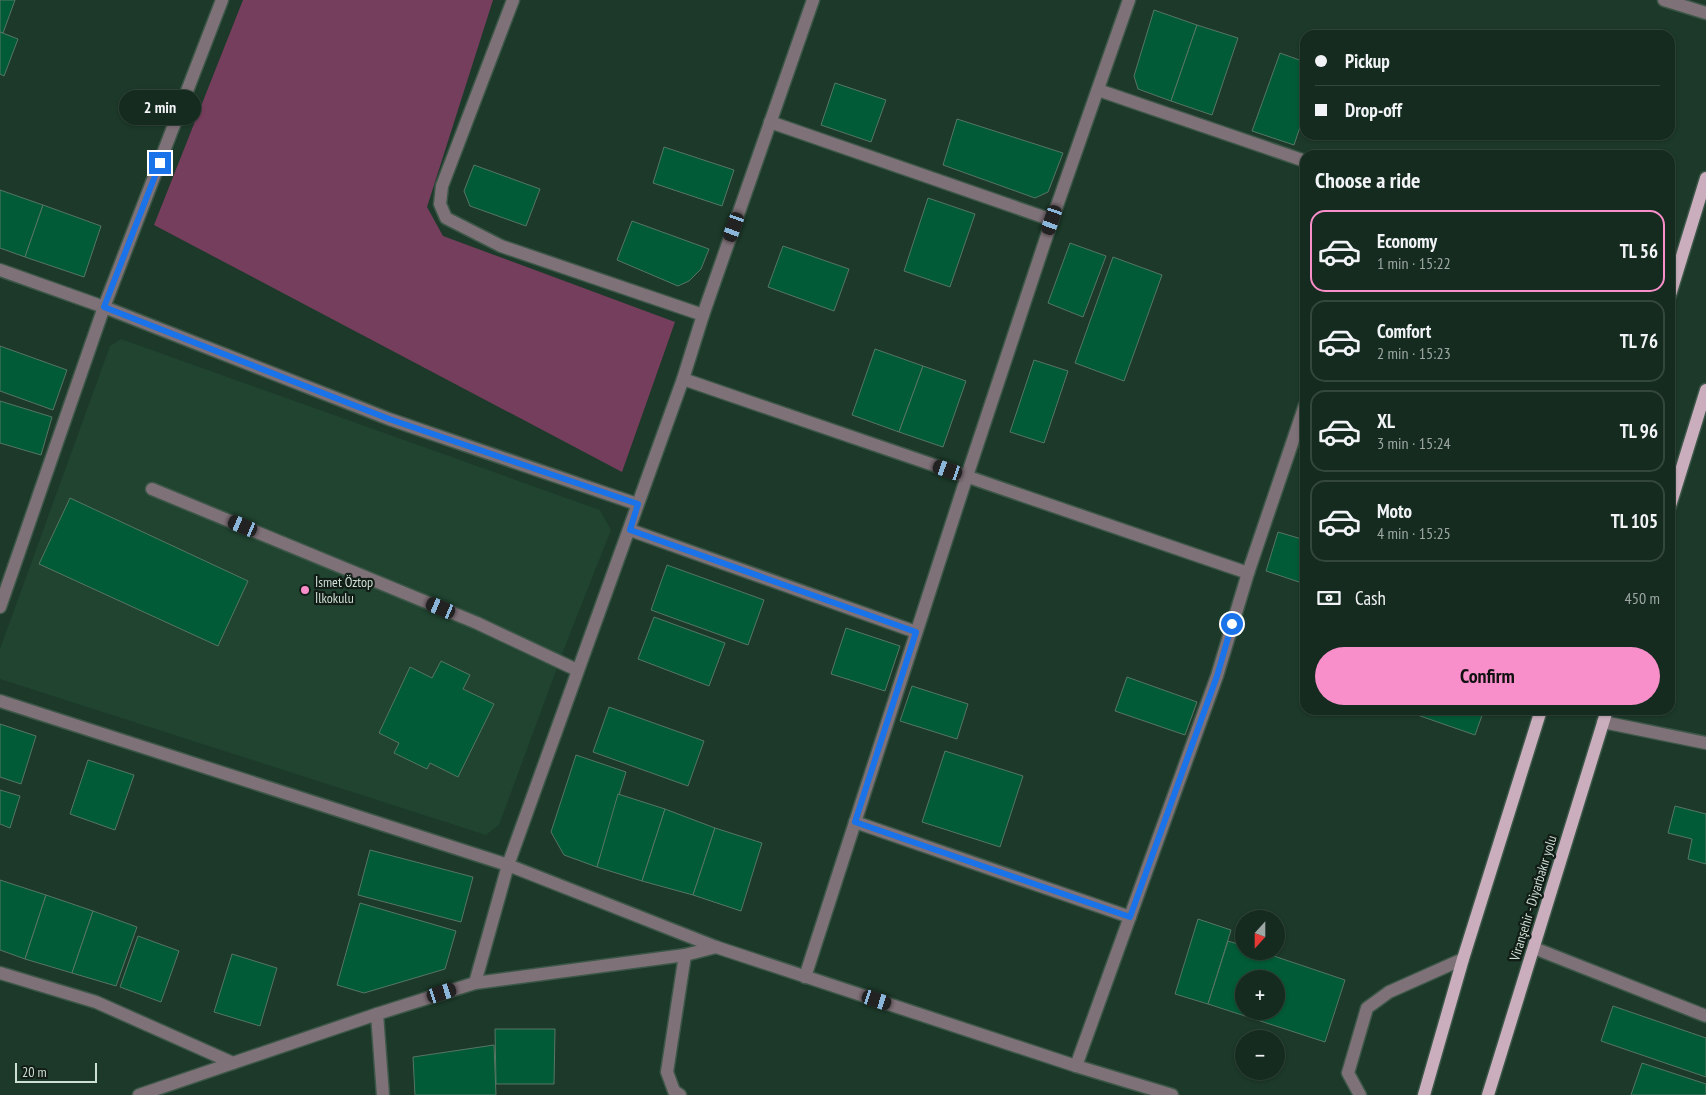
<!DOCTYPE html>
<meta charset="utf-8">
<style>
body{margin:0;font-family:"PT Sans Narrow",sans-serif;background:#1e3328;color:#f1f3f6;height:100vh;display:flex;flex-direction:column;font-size:19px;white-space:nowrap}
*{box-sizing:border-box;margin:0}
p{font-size:16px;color:#9da7a4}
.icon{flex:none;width:28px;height:28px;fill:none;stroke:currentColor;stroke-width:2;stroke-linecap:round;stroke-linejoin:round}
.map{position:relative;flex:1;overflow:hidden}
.details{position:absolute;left:1300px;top:150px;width:375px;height:565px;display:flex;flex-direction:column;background:#152b1f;border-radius:15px;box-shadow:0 1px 4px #0004,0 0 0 1px #34473d}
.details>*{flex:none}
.hud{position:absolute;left:1300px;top:30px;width:375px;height:110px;border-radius:15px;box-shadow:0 1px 4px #0004,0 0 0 1px #34473d;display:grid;align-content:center;height:110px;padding:0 15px;background:#152b1f}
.needle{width:32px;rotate:201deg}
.buttons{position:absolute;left:1235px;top:910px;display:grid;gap:10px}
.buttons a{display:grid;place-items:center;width:50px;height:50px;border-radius:50%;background:#152b1f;box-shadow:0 1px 4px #0004,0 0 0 1px #34473d;font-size:25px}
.scale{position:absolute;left:15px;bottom:12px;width:82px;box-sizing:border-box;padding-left:5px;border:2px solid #cedfd4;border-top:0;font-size:14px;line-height:18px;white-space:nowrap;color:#cedfd4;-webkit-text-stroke:4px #111d16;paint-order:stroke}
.end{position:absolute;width:22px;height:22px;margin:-11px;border:6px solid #1a73e8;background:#fff;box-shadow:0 0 0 2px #fff}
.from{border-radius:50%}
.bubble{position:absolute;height:35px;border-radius:18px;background:#152b1f;box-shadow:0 1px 4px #0004,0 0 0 1px #34473d;font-size:16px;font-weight:700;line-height:35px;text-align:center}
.car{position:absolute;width:15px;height:30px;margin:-15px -8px;border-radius:6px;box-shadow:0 0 4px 1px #0007;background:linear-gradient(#222 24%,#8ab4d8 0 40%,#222 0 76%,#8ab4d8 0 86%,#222 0)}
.hud b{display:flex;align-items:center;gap:18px;height:48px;font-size:19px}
.hud b+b{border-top:1px solid #34473d}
.hud i{width:12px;height:12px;background:#f1f3f6}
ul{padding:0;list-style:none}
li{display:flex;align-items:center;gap:15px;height:82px;margin:0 10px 8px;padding:0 5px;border:2px solid #34473d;border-radius:15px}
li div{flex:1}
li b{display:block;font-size:19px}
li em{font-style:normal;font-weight:700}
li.current{border-color:#f98fca}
li>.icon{width:45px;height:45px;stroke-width:1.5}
h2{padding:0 15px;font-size:22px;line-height:60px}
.pay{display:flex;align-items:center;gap:12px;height:55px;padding:0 15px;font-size:19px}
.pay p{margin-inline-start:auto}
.action{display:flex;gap:10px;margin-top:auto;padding:10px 15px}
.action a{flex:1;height:58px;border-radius:30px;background:#f98fca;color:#111;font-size:20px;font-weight:700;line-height:58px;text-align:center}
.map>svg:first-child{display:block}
</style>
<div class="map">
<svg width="1706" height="1095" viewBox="0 0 1706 1095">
<rect width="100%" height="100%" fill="#1c3929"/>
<!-- built -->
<path fill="#204430" d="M121,339L600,510L611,530L564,649L499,825L486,835L0,679V649L110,346Z"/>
<!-- green -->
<path fill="#763e5d" d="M243,0H493L427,207L443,236L675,322L622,472L154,225Z"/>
<!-- building -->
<g fill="#005b36" stroke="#577663" fill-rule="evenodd">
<path d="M0,0H15L3,33L0,32Z"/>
<path d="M1154,10L1197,25L1171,101L1138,89L1134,76Z"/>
<path d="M1197,25L1238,38L1212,115L1171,101Z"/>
<path d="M0,32L18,39L4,76L0,74Z"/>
<path d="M1280,53L1305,62V112L1294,145L1252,131Z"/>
<path d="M835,83L886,100L871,142L821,125Z"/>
<path d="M957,119L1063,153L1048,192L1035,198L943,165Z"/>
<path d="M664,147L734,170L722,206L653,183Z"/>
<path d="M474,165L540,189L526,226L470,206L464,191Z"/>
<path d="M0,190L43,205L25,257L0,248Z"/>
<path d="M928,198L975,214L950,287L904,271Z"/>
<path d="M43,205L101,226L84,277L25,257Z"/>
<path d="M632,221L709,249L701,269L689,281L678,286L617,260Z"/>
<path d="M1070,243L1106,256L1083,317L1048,303Z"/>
<path d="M783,246L849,269L834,311L768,287Z"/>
<path d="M1113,257L1162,275L1124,381L1075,363Z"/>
<path d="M0,346L67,370L53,410L0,391Z"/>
<path d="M875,349L923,366L899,432L852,415Z"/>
<path d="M1034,360L1068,371L1044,443L1010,432Z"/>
<path d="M923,366L966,381L943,447L899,432Z"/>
<path d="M0,401L52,417L41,455L0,443Z"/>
<path d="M70,498L248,581L218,646L39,564Z"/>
<path d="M1278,532L1305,540V584L1266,571Z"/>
<path d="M667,565L764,600L748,645L651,610Z"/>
<path d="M654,617L725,643L709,686L638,659Z"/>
<path d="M846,628L900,646L885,691L831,674Z"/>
<path d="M441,661L470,675L463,689L494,704L458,777L430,763L427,769L394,753L399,743L379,733L410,667L432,678Z"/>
<path d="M1127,677L1197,702L1185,735L1115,711Z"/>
<path d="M912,686L968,704L957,739L900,721Z"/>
<path d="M609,707L704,741L688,786L593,752Z"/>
<path d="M1403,710H1484L1475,735Z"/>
<path d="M0,724L36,736L21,784L0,777Z"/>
<path d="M945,751L1023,776L1000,847L922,822Z"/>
<path d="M576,755L626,772L597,867L564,855L551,832Z"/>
<path d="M88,760L134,775L115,830L70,814Z"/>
<path d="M0,790L20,796L10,828L0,824Z"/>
<path d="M618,794L665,809L642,881L597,867Z"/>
<path d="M1675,806L1706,814V864L1688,859L1692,839L1668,833Z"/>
<path d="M665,809L715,828L693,895L642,881Z"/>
<path d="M715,828L762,843L741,911L693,895Z"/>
<path d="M370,850L473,877L461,922L358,895Z"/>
<path d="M0,880L46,895L25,959L0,950Z"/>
<path d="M46,895L93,911L72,973L25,959Z"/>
<path d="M360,903L456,931L445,969L364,993L337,985Z"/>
<path d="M93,911L137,927L116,986L72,973Z"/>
<path d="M1198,919L1231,930L1208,1004L1175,994Z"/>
<path d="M138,936L179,951L161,1002L120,987Z"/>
<path d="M1228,941L1244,946V951H1259L1345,980L1325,1042L1208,1004ZM1244,979H1276V1011H1244Z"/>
<path d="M232,954L277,968L260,1026L214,1012Z"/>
<path d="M1613,1006L1706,1038V1077L1601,1041Z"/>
<path d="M495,1029H555L554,1084H496Z"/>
<path d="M494,1045L496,1095H415L413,1057Z"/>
<path d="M1642,1063L1706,1084V1095H1631Z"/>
</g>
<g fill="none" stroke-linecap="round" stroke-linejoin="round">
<defs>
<g id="minor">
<path d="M513,0L442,186L440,204L446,218L501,246L703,315"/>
<path d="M1664,0L1706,13"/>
<path d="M1098,90L1305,161"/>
<path d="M770,122L1052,220"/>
<path d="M0,270L104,307L389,419L637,504"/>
<path d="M683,379L1248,573"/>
<path d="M152,489L477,623L577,670"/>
<path d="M630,530L916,632"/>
<path d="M0,607L104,307L222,0"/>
<path d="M0,701L508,865L716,947L1076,1066L1172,1095"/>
<path d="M1603,722L1706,743"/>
<path d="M855,822L1130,917"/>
<path d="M1534,948L1706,1016"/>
<path d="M0,973L96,1002L233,1063"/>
<path d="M805,977L967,476L1052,220L1129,0"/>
<path d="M475,983L508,865L683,379L703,315L813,0"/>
<path d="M377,1014L383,1095"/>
<path d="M1076,1066L1217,676L1248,573L1305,405"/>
<path d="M139,1095L377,1014L475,983L685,955L716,947"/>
<path d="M680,1095L674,1091L667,1072L685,955"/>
<path d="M1360,1095L1348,1073L1367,1008L1389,992L1463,959"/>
</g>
<g id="major">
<path d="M1670,295L1706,178"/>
<path d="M1670,506L1706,390"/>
<path d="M1424,1095L1463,959L1541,710"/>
<path d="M1488,1095L1607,710"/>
</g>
</defs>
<!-- minor casing -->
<use href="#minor" stroke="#3c5748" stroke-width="15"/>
<!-- major casing -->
<use href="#major" stroke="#3c5748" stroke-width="15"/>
<!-- minor -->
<use href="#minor" stroke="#7f7178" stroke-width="12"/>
<!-- major -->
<use href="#major" stroke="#cbaebd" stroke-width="12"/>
</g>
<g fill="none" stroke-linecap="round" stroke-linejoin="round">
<!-- route -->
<path stroke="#1a73e8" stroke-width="6" d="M160,163L104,307L389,419L638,504L630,530L916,632L855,822L1130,917L1217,676L1232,624"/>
</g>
<!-- markers -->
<circle fill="#f98fca" stroke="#111d16" stroke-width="2" cx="305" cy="590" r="5"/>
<g text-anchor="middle" stroke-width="4.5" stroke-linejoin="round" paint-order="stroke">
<!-- poi labels -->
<g font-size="14" fill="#cedfd4" stroke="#111d16" text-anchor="start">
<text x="315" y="587">İsmet Öztop<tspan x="315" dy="16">İlkokulu</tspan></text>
</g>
<!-- street labels -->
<g font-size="14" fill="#cedfd4" stroke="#111d16">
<text transform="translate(1533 898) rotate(-73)" y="5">Viranşehir - Diyarbakır yolu</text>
</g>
</g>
</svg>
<div class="buttons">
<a><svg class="needle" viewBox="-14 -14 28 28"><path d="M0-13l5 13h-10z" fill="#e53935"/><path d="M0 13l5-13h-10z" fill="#9da7a4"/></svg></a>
<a>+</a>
<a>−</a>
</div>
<div class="scale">20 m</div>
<i class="end from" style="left:1232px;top:624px"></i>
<i class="end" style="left:160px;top:163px"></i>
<div class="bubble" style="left:119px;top:90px;width:82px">2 min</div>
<i class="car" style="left:1052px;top:220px;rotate:199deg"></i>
<i class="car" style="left:734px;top:227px;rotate:200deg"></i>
<i class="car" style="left:948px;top:470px;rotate:289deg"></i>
<i class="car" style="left:243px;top:526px;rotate:293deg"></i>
<i class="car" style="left:441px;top:608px;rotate:293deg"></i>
<i class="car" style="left:442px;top:993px;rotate:72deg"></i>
<i class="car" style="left:877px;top:1000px;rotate:108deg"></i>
<div class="hud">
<b><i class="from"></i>Pickup</b>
<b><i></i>Drop-off</b>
</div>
<section class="details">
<h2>Choose a ride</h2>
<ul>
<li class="current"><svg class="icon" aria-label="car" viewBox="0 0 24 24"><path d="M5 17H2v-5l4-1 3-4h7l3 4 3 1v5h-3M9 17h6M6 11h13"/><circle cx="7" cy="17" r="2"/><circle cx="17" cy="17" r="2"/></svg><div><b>Economy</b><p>1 min · 15:22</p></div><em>TL 56</em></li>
<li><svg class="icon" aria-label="car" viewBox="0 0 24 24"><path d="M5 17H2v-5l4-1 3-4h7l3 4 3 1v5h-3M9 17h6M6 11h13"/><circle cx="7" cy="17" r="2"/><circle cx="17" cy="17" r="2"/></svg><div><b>Comfort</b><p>2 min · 15:23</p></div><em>TL 76</em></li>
<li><svg class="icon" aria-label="car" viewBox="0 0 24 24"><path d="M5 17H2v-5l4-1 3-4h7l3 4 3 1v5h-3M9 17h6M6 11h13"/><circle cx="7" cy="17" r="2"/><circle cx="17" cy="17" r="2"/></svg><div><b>XL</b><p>3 min · 15:24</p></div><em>TL 96</em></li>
<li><svg class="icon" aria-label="car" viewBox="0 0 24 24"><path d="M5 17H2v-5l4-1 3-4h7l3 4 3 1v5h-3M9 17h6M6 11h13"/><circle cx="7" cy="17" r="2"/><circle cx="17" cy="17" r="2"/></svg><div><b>Moto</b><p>4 min · 15:25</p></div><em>TL 105</em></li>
</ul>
<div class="pay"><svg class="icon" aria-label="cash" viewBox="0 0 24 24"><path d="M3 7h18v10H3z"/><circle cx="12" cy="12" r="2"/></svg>Cash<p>450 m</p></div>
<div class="action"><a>Confirm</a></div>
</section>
</div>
